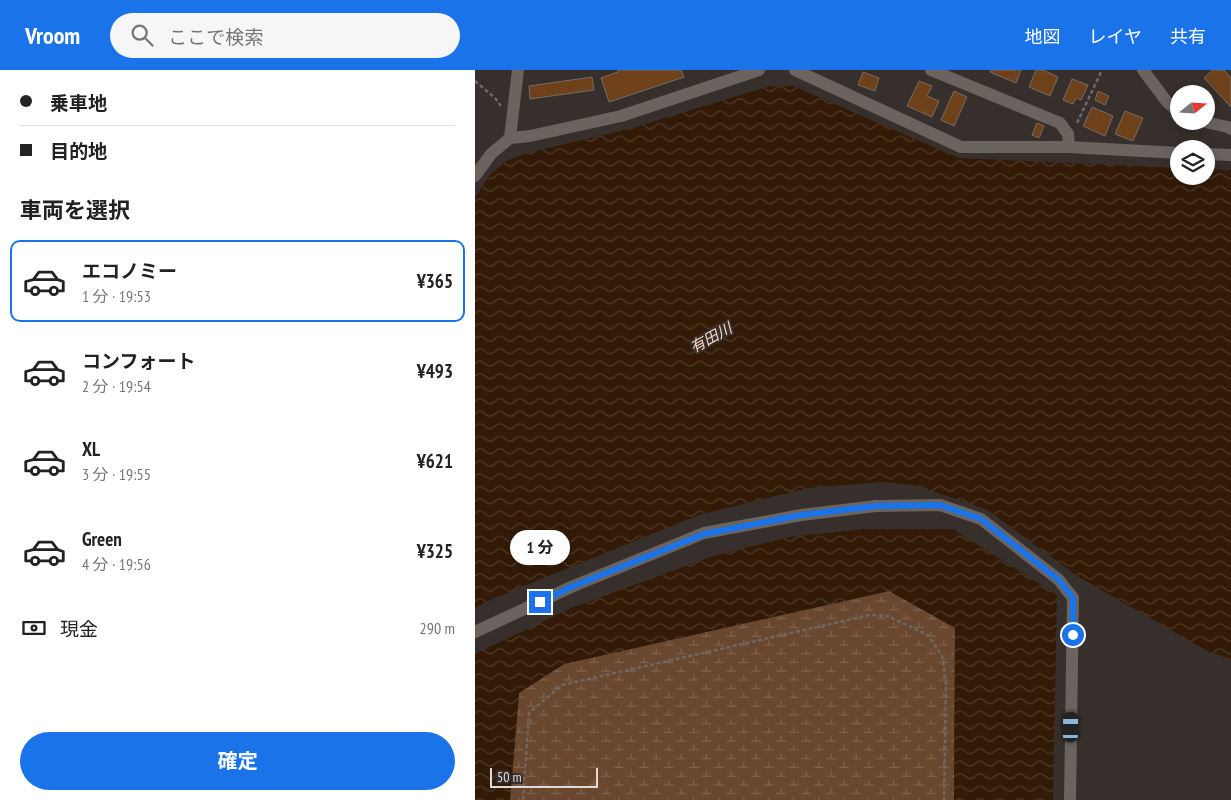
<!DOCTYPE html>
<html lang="ja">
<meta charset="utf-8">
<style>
body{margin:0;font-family:"PT Sans Narrow","Noto Sans JP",sans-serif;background:#f6f6f6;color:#222;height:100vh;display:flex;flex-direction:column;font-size:19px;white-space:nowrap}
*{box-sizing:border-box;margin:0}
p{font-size:16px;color:#767676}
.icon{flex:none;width:28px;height:28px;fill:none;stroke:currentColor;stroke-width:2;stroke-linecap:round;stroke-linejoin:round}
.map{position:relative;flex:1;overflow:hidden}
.side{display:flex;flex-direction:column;background:#fff;width:475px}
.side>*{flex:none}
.guide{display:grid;align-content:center;height:110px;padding:0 20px;background:#fff}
.needle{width:32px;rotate:72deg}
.tools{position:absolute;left:695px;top:15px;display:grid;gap:10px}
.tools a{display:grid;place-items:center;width:45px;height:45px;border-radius:50%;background:#fff;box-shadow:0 2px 12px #0003;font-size:25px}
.scale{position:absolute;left:15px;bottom:12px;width:108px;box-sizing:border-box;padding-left:5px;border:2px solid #dfdbd8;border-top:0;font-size:14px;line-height:18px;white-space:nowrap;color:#dfdbd8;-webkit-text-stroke:4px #362f2b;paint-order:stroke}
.end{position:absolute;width:22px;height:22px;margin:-11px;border:6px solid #1a73e8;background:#fff;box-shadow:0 0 0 2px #fff}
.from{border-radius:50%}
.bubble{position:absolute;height:35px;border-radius:18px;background:#fff;box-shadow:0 2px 12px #0003;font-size:16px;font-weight:700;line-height:35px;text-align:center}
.car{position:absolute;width:15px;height:30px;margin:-15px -8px;border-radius:6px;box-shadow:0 0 4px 1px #0007;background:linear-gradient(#222 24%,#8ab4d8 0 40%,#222 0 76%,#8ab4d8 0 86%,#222 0)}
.guide b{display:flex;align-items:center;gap:18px;height:48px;font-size:19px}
.guide b+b{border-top:1px solid #e0e0e0}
.guide i{width:12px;height:12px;background:#222}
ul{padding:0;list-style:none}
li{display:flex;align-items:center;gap:15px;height:82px;margin:0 10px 8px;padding:0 10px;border:2px solid transparent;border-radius:10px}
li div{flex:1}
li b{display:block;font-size:19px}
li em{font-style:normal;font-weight:700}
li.on{border-color:#1a73e8}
li>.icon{width:45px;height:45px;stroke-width:1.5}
h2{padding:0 20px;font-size:22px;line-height:60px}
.pay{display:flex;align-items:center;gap:12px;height:55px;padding:0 20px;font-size:19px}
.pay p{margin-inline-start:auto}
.primary-button{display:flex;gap:10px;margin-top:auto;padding:10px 20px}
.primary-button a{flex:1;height:58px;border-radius:30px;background:#1a73e8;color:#fff;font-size:20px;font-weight:700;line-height:58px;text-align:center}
header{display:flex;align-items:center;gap:30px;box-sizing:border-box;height:70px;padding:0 25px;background:#1a73e8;color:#fff}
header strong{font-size:24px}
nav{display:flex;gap:28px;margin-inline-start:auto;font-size:18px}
.search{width:350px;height:45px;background:#f6f6f6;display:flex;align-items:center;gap:12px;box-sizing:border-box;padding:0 18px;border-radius:28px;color:#767676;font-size:19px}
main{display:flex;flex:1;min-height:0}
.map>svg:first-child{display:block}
</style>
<header>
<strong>Vroom</strong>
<div class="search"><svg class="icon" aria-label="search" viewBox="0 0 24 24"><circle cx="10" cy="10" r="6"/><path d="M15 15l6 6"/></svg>ここで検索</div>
<nav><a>地図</a><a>レイヤ</a><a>共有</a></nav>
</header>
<main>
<section class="side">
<div class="guide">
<b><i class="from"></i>乗車地</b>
<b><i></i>目的地</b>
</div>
<h2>車両を選択</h2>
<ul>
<li class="on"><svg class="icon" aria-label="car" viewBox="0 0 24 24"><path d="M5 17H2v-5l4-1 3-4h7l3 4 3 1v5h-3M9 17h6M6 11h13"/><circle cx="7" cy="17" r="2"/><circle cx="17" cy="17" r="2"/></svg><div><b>エコノミー</b><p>1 分 · 19:53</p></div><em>¥365</em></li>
<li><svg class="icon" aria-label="car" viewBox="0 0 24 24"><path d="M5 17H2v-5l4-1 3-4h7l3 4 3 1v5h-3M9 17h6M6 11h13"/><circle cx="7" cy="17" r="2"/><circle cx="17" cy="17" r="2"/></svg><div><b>コンフォート</b><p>2 分 · 19:54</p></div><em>¥493</em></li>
<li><svg class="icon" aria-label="car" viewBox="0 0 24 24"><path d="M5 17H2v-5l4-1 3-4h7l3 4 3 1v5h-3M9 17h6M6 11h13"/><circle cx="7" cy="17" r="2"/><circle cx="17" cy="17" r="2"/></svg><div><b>XL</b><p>3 分 · 19:55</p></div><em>¥621</em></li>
<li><svg class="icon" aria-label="car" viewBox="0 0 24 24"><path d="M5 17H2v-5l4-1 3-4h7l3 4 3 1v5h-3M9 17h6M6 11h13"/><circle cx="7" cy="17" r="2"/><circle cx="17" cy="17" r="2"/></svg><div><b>Green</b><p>4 分 · 19:56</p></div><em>¥325</em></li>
</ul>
<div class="pay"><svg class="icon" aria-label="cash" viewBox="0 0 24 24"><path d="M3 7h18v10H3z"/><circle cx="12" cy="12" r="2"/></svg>現金<p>290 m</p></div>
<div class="primary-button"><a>確定</a></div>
</section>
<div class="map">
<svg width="756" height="730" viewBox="0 0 756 730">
<defs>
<pattern id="wetland-marsh" width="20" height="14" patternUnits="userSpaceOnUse" patternTransform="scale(1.25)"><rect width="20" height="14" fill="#6a4830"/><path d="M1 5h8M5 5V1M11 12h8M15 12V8" fill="none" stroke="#7f624d"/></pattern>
<pattern id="water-waves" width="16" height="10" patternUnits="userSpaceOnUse" patternTransform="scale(1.25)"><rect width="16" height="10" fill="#321a06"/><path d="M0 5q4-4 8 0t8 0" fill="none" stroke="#4f3b2a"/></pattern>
</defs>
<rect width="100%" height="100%" fill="#362f2b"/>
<!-- wetland -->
<path fill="url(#wetland-marsh)" d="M414,521L480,557L479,730H35L44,623L89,594Z"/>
<!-- water -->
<g fill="url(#water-waves)">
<path d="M295,16H318L484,88L704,98V106H731V99L756,100V589L734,582L602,506L511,439L438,415L407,412L333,418L224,445L17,529L0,538V128L14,106L31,91L52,83L154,59Z"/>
<path d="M390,459H478L582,525L578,730H479L480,558L414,521L89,594L44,623L35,730H0V584L96,538L238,486L314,467Z"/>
</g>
<!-- building -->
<g fill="#6f411b" stroke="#736c67">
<path d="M143,0H206L209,7L134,32L126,8L143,2Z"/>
<path d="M516,0H546L541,13L515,2Z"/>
<path d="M561,0H568L583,7L575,26L554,17Z"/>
<path d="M738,0H749L756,8V37L729,8Z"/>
<path d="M388,2L404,8L400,21L383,15Z"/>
<path d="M117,7L119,20L55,29L54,16Z"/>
<path d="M597,9L613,15L606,30L601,28L598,34L588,30Z"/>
<path d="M444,11L457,16L452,26L464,31L457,47L432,36Z"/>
<path d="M479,21L492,27L479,56L466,50Z"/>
<path d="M623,21L634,26L630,35L620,30Z"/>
<path d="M617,37L638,46L630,66L608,56Z"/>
<path d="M650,41L668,48L658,71L640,64Z"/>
<path d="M562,53L569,56L564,68L557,65Z"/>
</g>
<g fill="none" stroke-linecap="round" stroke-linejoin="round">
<!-- path -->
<g stroke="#6e6865" stroke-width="2.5" stroke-dasharray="4 2.5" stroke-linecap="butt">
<path d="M0,11L20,28L26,36"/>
<path d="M602,53L627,0"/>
<path d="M48,730L54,643L87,615L395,545L413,546L453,565L467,586L471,611L469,730"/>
</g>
<!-- street -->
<g stroke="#6a635e" stroke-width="12">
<path d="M320,0L486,77H594L704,83"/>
<path d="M456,0L585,53L593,64L594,77"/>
<path d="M668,0L692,32L704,42"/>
<path d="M726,51L753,57L756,59"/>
<path d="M35,68L43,0"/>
<path d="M731,84L756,85"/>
<path d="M0,106L16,84L35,68L55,66L146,46L284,0"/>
<path d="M0,562L96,517L229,463L326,445L401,436L465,435L506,449L584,510L598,528L595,730"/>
</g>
</g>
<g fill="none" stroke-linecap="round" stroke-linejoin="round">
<!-- route -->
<path stroke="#1a73e8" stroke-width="6" d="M65,532L96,517L229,464L326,445L401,436L465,435L506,449L584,510L598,528V565"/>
</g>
<g text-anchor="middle" stroke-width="4" stroke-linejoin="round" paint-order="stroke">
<!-- water labels -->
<g font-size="15" font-style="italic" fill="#f9dac5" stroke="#362f2b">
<text transform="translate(236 268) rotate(-29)" y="5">有田川</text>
</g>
</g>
</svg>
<div class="tools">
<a><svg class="needle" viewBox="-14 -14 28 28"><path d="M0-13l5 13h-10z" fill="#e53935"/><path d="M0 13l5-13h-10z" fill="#767676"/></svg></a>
<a><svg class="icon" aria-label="layers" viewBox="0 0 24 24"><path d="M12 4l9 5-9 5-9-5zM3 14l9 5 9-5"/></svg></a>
</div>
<div class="scale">50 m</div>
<i class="end from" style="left:598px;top:565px"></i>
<i class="end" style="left:65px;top:532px"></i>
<div class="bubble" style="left:35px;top:460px;width:60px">1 分</div>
<i class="car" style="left:596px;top:657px;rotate:1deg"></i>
</div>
</main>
